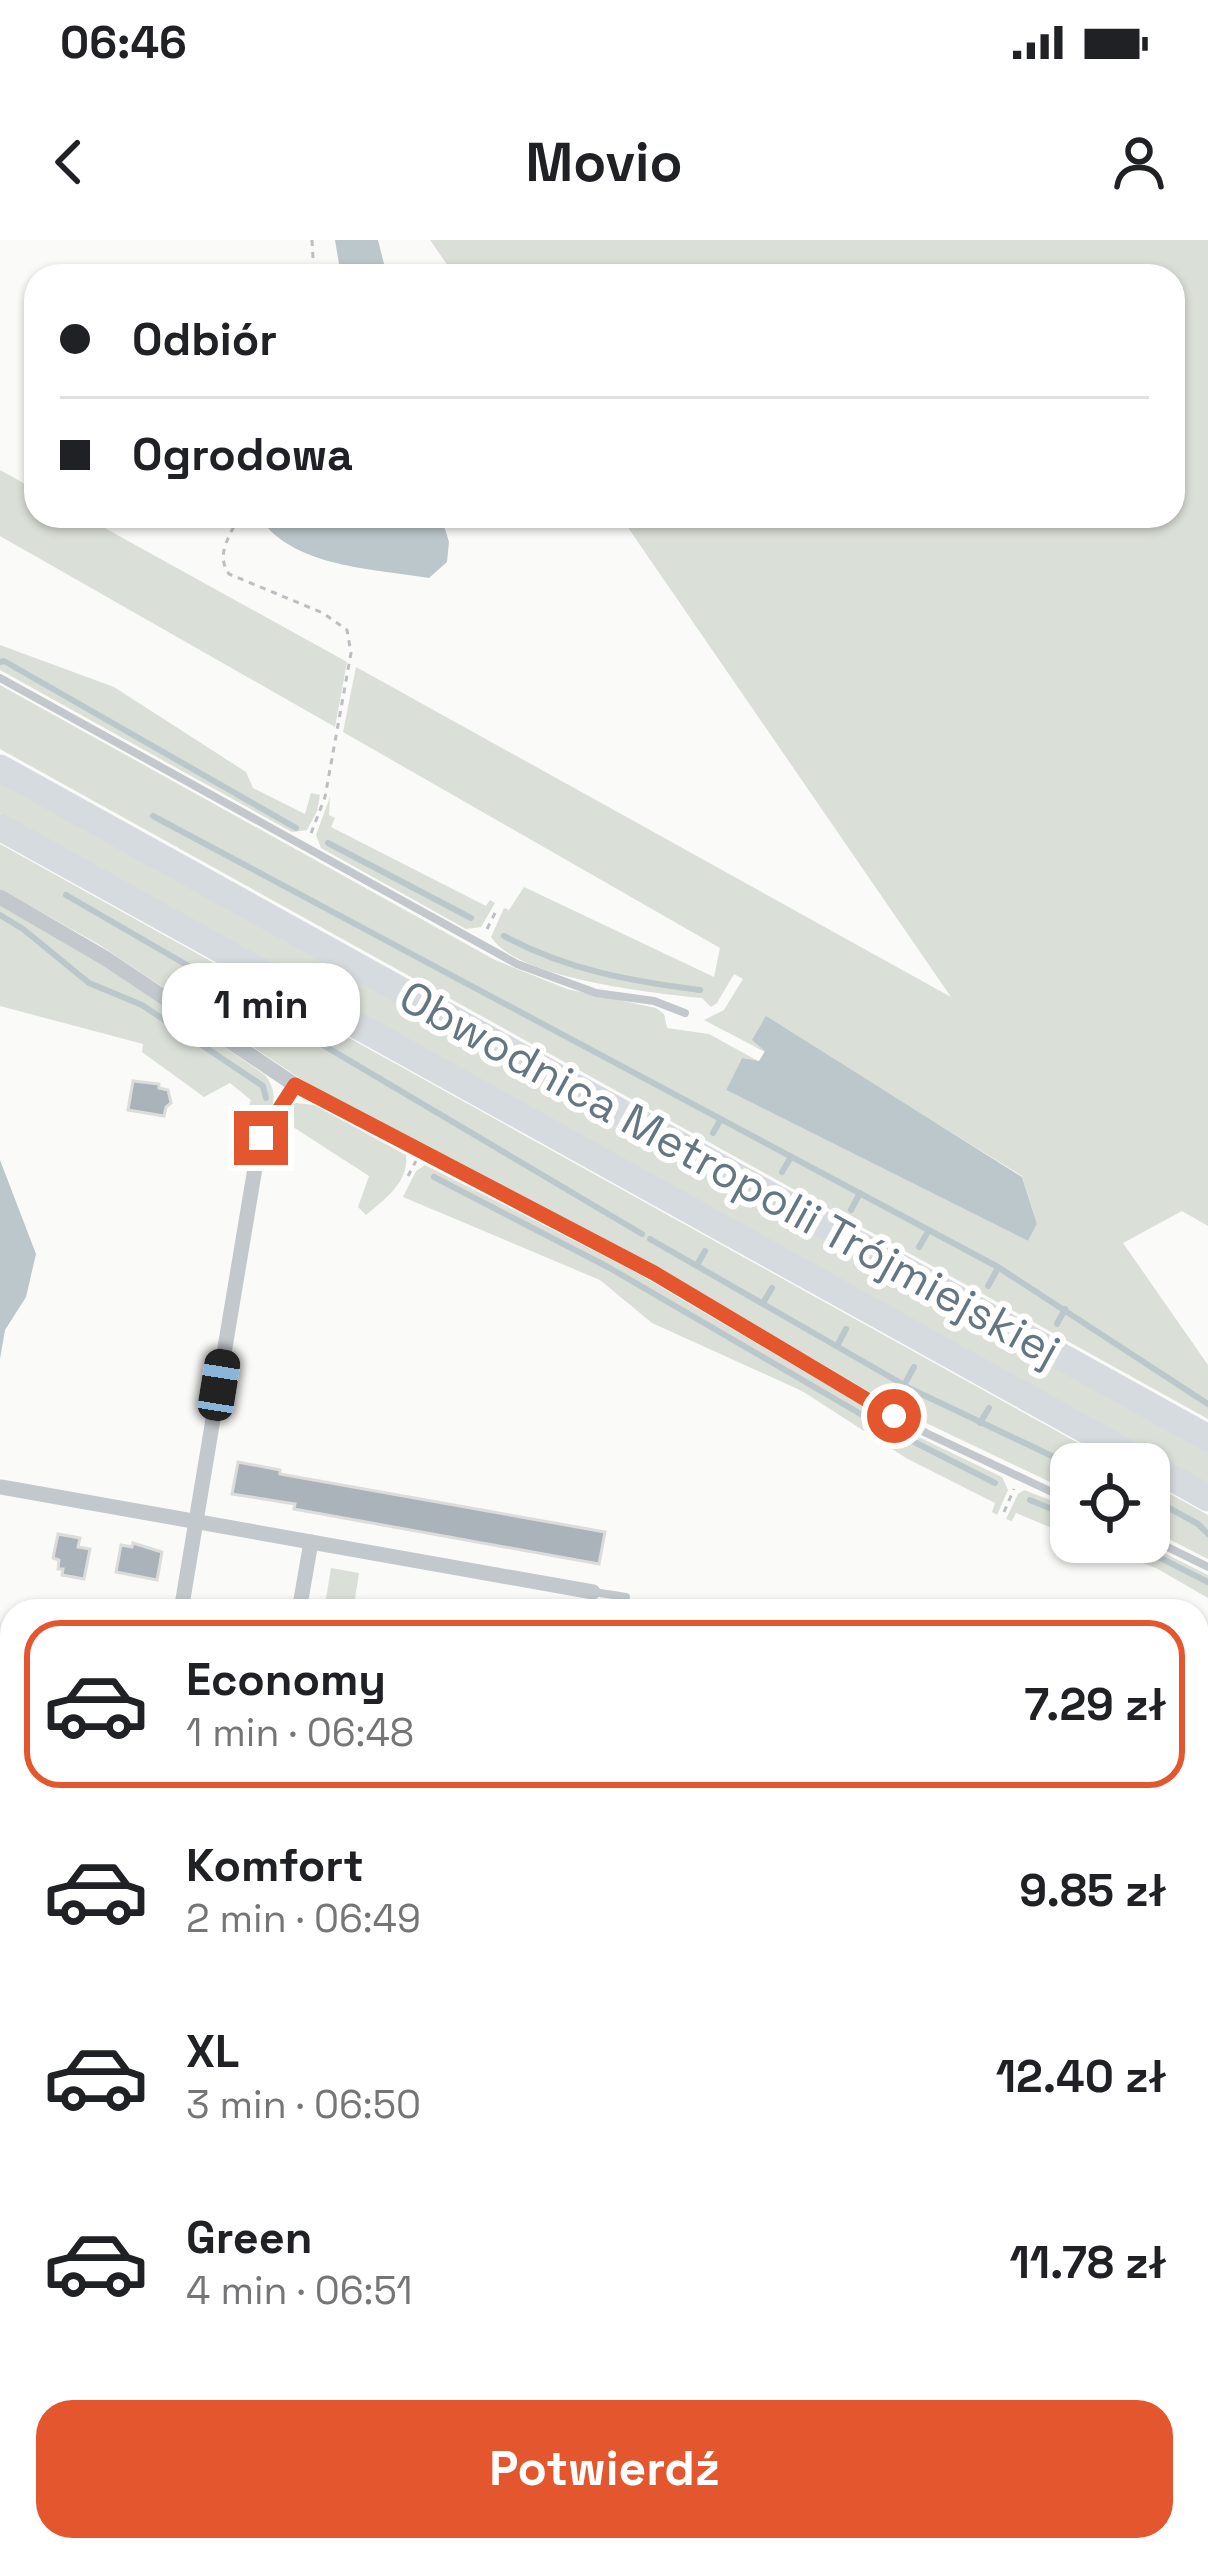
<!DOCTYPE html>
<html lang="pl">
<meta charset="utf-8">
<style>
body{margin:0;font-family:"Space Grotesk",sans-serif;background:#f6f6f6;color:#202124;height:100vh;display:flex;flex-direction:column;font-size:45px;white-space:nowrap}
*{box-sizing:border-box;margin:0}
p{font-size:39px;color:#757577}
.icon{flex:none;width:66px;height:66px;fill:none;stroke:currentColor;stroke-width:2;stroke-linecap:round;stroke-linejoin:round}
.map{position:relative;flex:1;overflow:hidden}
.panel{position:absolute;left:0px;top:1359px;width:1209px;height:963px;display:flex;flex-direction:column;background:#fff;border-radius:36px 36px 0 0;box-shadow:0 3px 9px #0004}
.panel>*{flex:none}
.banner{position:absolute;left:24px;top:24px;width:1161px;height:264px;border-radius:36px;box-shadow:0 3px 9px #0004;display:grid;align-content:center;height:264px;padding:0 36px;background:#fff}
.controls{position:absolute;left:1050px;top:1203px;display:grid;gap:24px}
.controls a{display:grid;place-items:center;width:120px;height:120px;border-radius:24px;background:#fff;box-shadow:0 3px 9px #0004;font-size:60px}
.end{position:absolute;width:54px;height:54px;margin:-27px;border:15px solid #e4572e;background:#fff;box-shadow:0 0 0 6px #fff}
.from{border-radius:50%}
.bubble{position:absolute;height:84px;border-radius:36px;background:#fff;box-shadow:0 3px 9px #0004;font-size:39px;font-weight:700;line-height:84px;text-align:center}
.car{position:absolute;width:36px;height:72px;margin:-36px -18px;border-radius:15px;box-shadow:0 0 9px 3px #0007;background:linear-gradient(#222 24%,#8ab4d8 0 40%,#222 0 76%,#8ab4d8 0 86%,#222 0)}
.banner b{display:flex;align-items:center;gap:42px;height:114px;font-size:45px}
.banner b+b{border-top:3px solid #e0e0e0}
.banner i{width:30px;height:30px;background:#202124}
ul{padding:21px 0 0;list-style:none}
li{display:flex;align-items:center;gap:36px;height:168px;margin:0 24px 18px;padding:0 12px;border:6px solid transparent;border-radius:36px}
li div{flex:1}
li b{display:block;font-size:45px}
li em{font-style:normal;font-weight:700}
li.on{border-color:#e4572e}
li>.icon{width:108px;height:108px;stroke-width:1.5}
.primary-button{display:flex;gap:24px;margin-top:auto;padding:24px 36px}
.primary-button a{flex:1;height:138px;border-radius:36px;background:#e4572e;color:#fff;font-size:48px;font-weight:700;line-height:138px;text-align:center}
.status{display:flex;justify-content:space-between;align-items:center;height:84px;padding:0 60px;background:#fff;direction:ltr}
.status svg{height:33px;fill:currentColor}
header{display:flex;justify-content:space-between;align-items:center;height:156px;padding:0 36px;background:#fff;font-size:54px;font-weight:700}
.map>svg:first-child{display:block}
</style>
<div class="status"><b>06:46</b><svg viewBox="0 0 49 12"><path d="M0 12V9h3v3zM5 12V6h3v6zM10 12V3h3v9zM15 12V0h3v12zM26 1h20v11H26zM47 4h2v5h-2z"/></svg></div>
<header><svg class="icon" aria-label="back" viewBox="0 0 24 24"><path d="M15 5l-7 7 7 7"/></svg>Movio<svg class="icon" aria-label="person" viewBox="0 0 24 24"><circle cx="12" cy="8" r="4"/><path d="M4 21q1-7 8-7t8 7"/></svg></header>
<div class="map">
<svg width="1208" height="2320" viewBox="0 0 1208 2320">
<rect width="100%" height="100%" fill="#fafaf8"/>
<!-- green -->
<g fill="#dadfd7">
<path d="M430,0H1208V986L1182,971L1123,1003L1208,1125V1179L0,509V445L495,720L567,749L656,768L664,774L667,788L709,794L760,822L742,818L726,850L1028,1001L1037,984L1022,936L870,842L765,812L704,780L724,770L743,739L734,734L717,763L711,767L702,758C654,753 518,739 491,697L504,668L509,670L524,647L714,737L720,708L343,492L356,427L951,757L620,276H1173V36H455Z"/>
<path d="M0,230L36,250V276H83L347,422L335,487L0,296Z"/>
<path d="M0,405L114,447L246,532L253,548L305,574L311,553L320,555L317,571L307,590L292,592L0,430Z"/>
<path d="M0,539L1208,1210V1244L0,573Z"/>
<path d="M330,557L329,575L335,578L331,587L486,666L490,660L495,663L481,687L466,689L321,608L316,595Z"/>
<path d="M0,604L1116,1224H1071V1252L903,1172L670,1034L313,847L98,704L0,649Z"/>
<path d="M0,665L99,722L265,835C283,858 269,875 257,898L240,891L251,860L230,843L204,857L142,812L143,804L0,766Z"/>
<path d="M296,863L314,865L406,915C409,942 385,959 366,975L358,967L369,936L290,885L274,904L266,901L286,868Z"/>
<path d="M425,925L630,1029L904,1190L1002,1237L1008,1250L997,1275L992,1272L995,1263L906,1218L802,1151L652,1083L600,1040L403,957L416,931Z"/>
<path d="M1149,1242L1208,1275V1319L1149,1289Z"/>
<path d="M1024,1250L1071,1268V1296L1016,1273L1012,1281L1006,1279L1018,1254Z"/>
<path d="M1088,1302H1142L1208,1335V1358L1156,1328Z"/>
<path d="M331,1328L359,1333L353,1371H324Z"/>
<path d="M0,1547L12,1548V1684L0,1682Z"/>
<path d="M551,2310H636L634,2320H549Z"/>
<path d="M663,2310H801L821,2320H661Z"/>
</g>
<!-- water -->
<g fill="#bbc7cb">
<path d="M335,0H378L387,36H341Z"/>
<path d="M270,276H441L449,302L447,322L429,338C377,329 303,328 266,286Z"/>
<path d="M766,776L1022,937L1037,984L1028,1001L726,850L742,818L759,821L765,811L752,800Z"/>
<path d="M0,920L36,1014L26,1057L5,1090L0,1119Z"/>
<path d="M0,1910L12,1912V2002L0,2018Z"/>
</g>
<g fill="none" stroke-linecap="round" stroke-linejoin="round">
<!-- stream -->
<g stroke="#bbc7cb" stroke-width="6">
<path d="M0,422L4,421L296,588"/>
<path d="M153,576L998,1027L1208,1164"/>
<path d="M328,603L471,678"/>
<path d="M66,655L230,750"/>
<path d="M0,675L23,689L89,743L142,765L263,846L266,858"/>
<path d="M504,696C567,730 630,741 700,750"/>
<path d="M247,760L642,994"/>
<path d="M256,883L263,869"/>
<path d="M713,893L721,879"/>
<path d="M782,932L791,917"/>
<path d="M434,937L608,1027L871,1180L995,1243"/>
<path d="M851,970L860,953"/>
<path d="M650,999L911,1149L1071,1225"/>
<path d="M919,1007L929,990"/>
<path d="M697,1025L705,1011"/>
<path d="M988,1046L998,1028"/>
<path d="M763,1063L772,1048"/>
<path d="M1057,1084L1065,1069"/>
<path d="M837,1106L846,1089"/>
<path d="M904,1145L914,1127"/>
<path d="M980,1183L989,1168"/>
<path d="M1149,1257L1198,1284L1208,1294"/>
<path d="M1030,1260L1071,1277"/>
<path d="M1129,1302L1208,1342"/>
</g>
</g>
<!-- building -->
<g fill="#aab3b9" stroke="#dcdcda" stroke-width="3">
<path d="M133,841L159,844V848L168,850L171,863L166,867L164,876L128,870Z"/>
<path d="M238,1222L280,1230V1234L605,1292L599,1324L294,1269L295,1264L232,1254Z"/>
<path d="M58,1294L80,1298L78,1307L90,1309L84,1339L62,1335L63,1329H58L59,1320L53,1318Z"/>
<path d="M133,1303L162,1312L157,1340L116,1332L121,1305L132,1307Z"/>
</g>
<g fill="none" stroke-linecap="round" stroke-linejoin="round">
<!-- path -->
<g stroke="#bbbfc2" stroke-width="3" stroke-dasharray="6 6" stroke-linecap="butt">
<path d="M312,0L314,36"/>
<path d="M239,276C230,296 215,314 229,334L323,373L347,390L351,413L325,557L310,596"/>
<path d="M487,689L497,669"/>
<path d="M408,936L416,921"/>
<path d="M1004,1272L1014,1249"/>
<path d="M0,1561L12,1563"/>
</g>
<!-- service -->
<g stroke="#c3c8cc" stroke-width="8">
<path d="M0,438L517,724L596,753L654,761L685,773"/>
<path d="M296,846L654,1033L926,1193L1071,1261"/>
<path d="M1149,1298L1208,1327"/>
<path d="M594,1352L626,1357L623,1371"/>
</g>
<!-- minor -->
<g stroke="#c3c8cc" stroke-width="15">
<path d="M0,657L105,718L295,845L265,890L257,916L181,1371"/>
<path d="M1,1247L593,1352"/>
<path d="M299,1371L311,1302"/>
<path d="M18,2320L19,2310"/>
<path d="M452,2320L454,2310"/>
<path d="M649,2320L650,2310"/>
</g>
<!-- motorway -->
<g stroke="#d6dbdf" stroke-width="27">
<path d="M0,528L1208,1198"/>
<path d="M0,587L1147,1224"/>
<path d="M1149,1225L1208,1258"/>
</g>
</g>
<g fill="none" stroke-linecap="round" stroke-linejoin="round">
<!-- route -->
<path stroke="#e4572e" stroke-width="15" d="M261,898L295,845L654,1033L894,1176"/>
</g>
<g text-anchor="middle" stroke-width="12" stroke-linejoin="round" paint-order="stroke">
<!-- street labels -->
<g font-size="45" fill="#657683" stroke="#fff">
<text transform="translate(730 933) rotate(29)" y="16">Obwodnica Metropolii Trójmiejskiej</text>
</g>
</g>
</svg>
<div class="controls">
<a><svg class="icon" aria-label="locate" viewBox="0 0 24 24"><circle cx="12" cy="12" r="6"/><path d="M12 2v4M12 18v4M2 12h4M18 12h4"/></svg></a>
</div>
<i class="end from" style="left:894px;top:1176px"></i>
<i class="end" style="left:261px;top:898px"></i>
<div class="bubble" style="left:162px;top:723px;width:198px">1 min</div>
<i class="car" style="left:219px;top:1145px;rotate:9deg"></i>
<div class="banner">
<b><i class="from"></i>Odbiór</b>
<b><i></i>Ogrodowa</b>
</div>
<section class="panel">
<ul>
<li class="on"><svg class="icon" aria-label="car" viewBox="0 0 24 24"><path d="M5 17H2v-5l4-1 3-4h7l3 4 3 1v5h-3M9 17h6M6 11h13"/><circle cx="7" cy="17" r="2"/><circle cx="17" cy="17" r="2"/></svg><div><b>Economy</b><p>1 min · 06:48</p></div><em>7.29 zł</em></li>
<li><svg class="icon" aria-label="car" viewBox="0 0 24 24"><path d="M5 17H2v-5l4-1 3-4h7l3 4 3 1v5h-3M9 17h6M6 11h13"/><circle cx="7" cy="17" r="2"/><circle cx="17" cy="17" r="2"/></svg><div><b>Komfort</b><p>2 min · 06:49</p></div><em>9.85 zł</em></li>
<li><svg class="icon" aria-label="car" viewBox="0 0 24 24"><path d="M5 17H2v-5l4-1 3-4h7l3 4 3 1v5h-3M9 17h6M6 11h13"/><circle cx="7" cy="17" r="2"/><circle cx="17" cy="17" r="2"/></svg><div><b>XL</b><p>3 min · 06:50</p></div><em>12.40 zł</em></li>
<li><svg class="icon" aria-label="car" viewBox="0 0 24 24"><path d="M5 17H2v-5l4-1 3-4h7l3 4 3 1v5h-3M9 17h6M6 11h13"/><circle cx="7" cy="17" r="2"/><circle cx="17" cy="17" r="2"/></svg><div><b>Green</b><p>4 min · 06:51</p></div><em>11.78 zł</em></li>
</ul>
<div class="primary-button"><a>Potwierdź</a></div>
</section>
</div>
